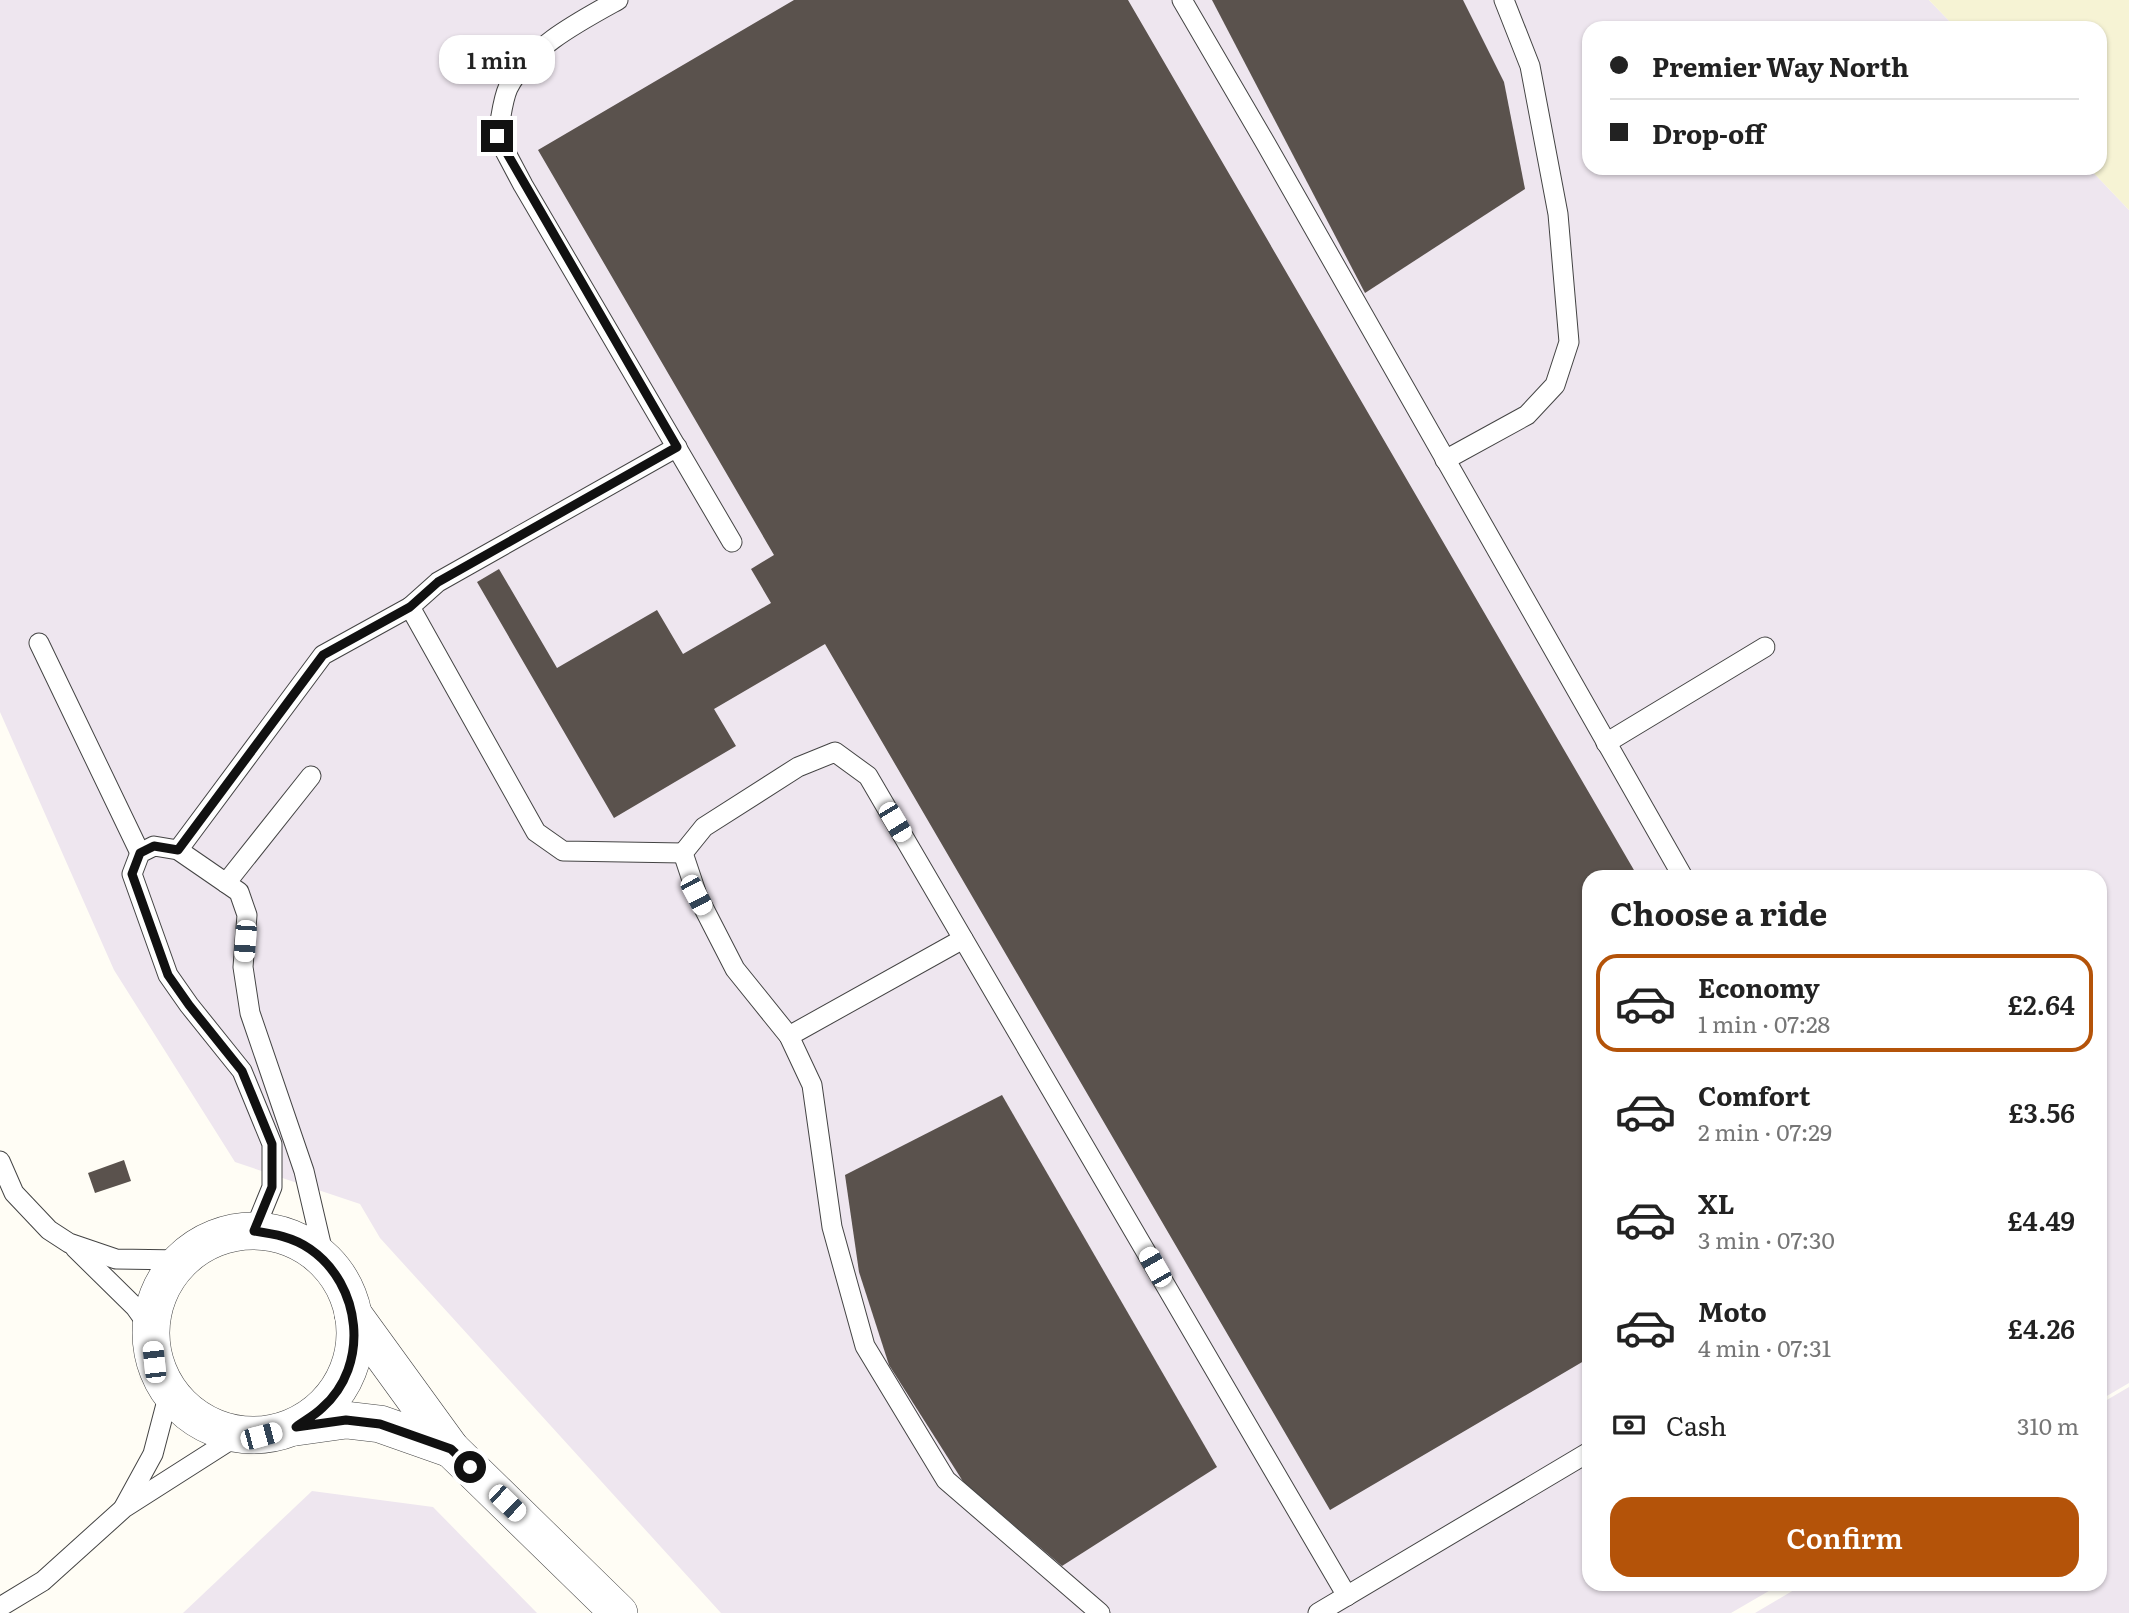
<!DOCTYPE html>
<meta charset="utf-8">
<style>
body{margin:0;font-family:Literata,serif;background:#f6f6f6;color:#222;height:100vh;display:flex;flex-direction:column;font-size:26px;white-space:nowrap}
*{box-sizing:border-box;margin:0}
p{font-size:23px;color:#767676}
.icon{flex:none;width:38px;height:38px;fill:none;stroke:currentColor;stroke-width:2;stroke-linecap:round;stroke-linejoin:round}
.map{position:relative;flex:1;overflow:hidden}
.details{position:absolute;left:1582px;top:870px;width:525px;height:721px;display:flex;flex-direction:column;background:#fff;border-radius:21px;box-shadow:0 2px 5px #0004}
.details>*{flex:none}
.hud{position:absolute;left:1582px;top:21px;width:525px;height:154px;border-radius:21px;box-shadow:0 2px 5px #0004;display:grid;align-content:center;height:154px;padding:0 28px;background:#fff}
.end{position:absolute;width:32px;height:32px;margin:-16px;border:9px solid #111;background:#fff;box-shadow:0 0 0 4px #fff}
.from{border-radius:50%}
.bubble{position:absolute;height:49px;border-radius:21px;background:#fff;box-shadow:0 2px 5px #0004;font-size:23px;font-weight:600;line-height:49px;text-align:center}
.car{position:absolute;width:21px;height:42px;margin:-21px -10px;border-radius:9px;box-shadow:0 0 5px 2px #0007;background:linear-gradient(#fff 24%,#345 0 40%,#fff 0 76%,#345 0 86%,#fff 0)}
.hud b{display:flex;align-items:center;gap:24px;height:66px;font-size:26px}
.hud b+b{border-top:2px solid #e0e0e0}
.hud i{width:18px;height:18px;background:#222}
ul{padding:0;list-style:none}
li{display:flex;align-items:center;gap:21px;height:98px;margin:0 14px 10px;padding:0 14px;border:4px solid transparent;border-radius:21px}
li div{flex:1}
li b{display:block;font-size:26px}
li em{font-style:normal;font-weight:600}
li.on{border-color:#b45309}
li>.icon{width:63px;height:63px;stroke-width:1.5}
h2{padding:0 28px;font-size:32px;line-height:84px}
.pay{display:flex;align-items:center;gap:18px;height:77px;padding:0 28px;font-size:26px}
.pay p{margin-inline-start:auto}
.cta{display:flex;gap:14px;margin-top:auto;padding:14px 28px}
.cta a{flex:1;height:80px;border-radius:21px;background:#b45309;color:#fff;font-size:28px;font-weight:600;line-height:80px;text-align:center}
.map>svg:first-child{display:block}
</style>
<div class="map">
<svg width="2129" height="1613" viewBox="0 0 2129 1613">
<rect width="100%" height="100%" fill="#fffdf5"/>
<!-- industrial -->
<g fill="#eee6ef">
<path d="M0,0H1929L1956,28H1589V168H2089L2129,210V1383L2100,1400V877H1589V1584H1781L1731,1613H721L380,1238L360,1204L235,1162L114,970L0,712Z"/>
<path d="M2129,1387V1613H1755L1804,1584H2100V1404Z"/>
<path d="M312,1491L433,1507L537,1613H183Z"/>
</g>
<!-- farmland -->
<path fill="#f6f3d4" d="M1929,0H2129V210L2089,168H2100V28H1956Z"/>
<!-- building -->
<g fill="#5a524d">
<path d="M794,0H1128L1638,877H1589V1358L1330,1510L825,644L714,709L736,746L614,818L477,582L499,569L557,668L657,610L683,654L771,603L751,569L774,555L538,150Z"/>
<path d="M1212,0H1463L1504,82L1525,189L1365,293Z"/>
<path d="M1002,1095L1217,1467L1062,1566L964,1483L889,1365L859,1272L845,1175Z"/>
<path d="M124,1160L131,1181L95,1193L88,1173Z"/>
</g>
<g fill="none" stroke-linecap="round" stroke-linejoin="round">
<defs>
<g id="lane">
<path d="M618,0C580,21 528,48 508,88C502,101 501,121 497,136L523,185L732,542"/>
<path d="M1182,0L1266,144L1683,877"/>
<path d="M677,447L438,582L410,607L536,832L563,851L683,853"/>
<path d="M1445,460L1527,415L1555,385L1569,342L1558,214L1530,66L1504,0"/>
<path d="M39,643L140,853"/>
<path d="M1606,743L1765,647"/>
<path d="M178,850L323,655L410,607"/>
<path d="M226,883L311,776"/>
<path d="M789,1036L963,939"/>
<path d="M0,1161L14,1193L49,1230L69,1243L116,1259L182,1260"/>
<path d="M254,1231L272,1187V1144L242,1071L189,1005L168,975L132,874L140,853L154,846L178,850L239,892L247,915L243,967L250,1013L304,1171L325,1261"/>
<path d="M75,1248L135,1307L150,1328"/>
<path d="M124,1507L153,1454L169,1393"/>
<path d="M0,1607L43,1581L124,1508L240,1434"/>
<path d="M1100,1613L946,1480L865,1346L832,1227L812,1085L789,1036L735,969L697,895L683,853L704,827L798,767L835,752L868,776L1347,1596"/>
<path d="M1318,1613L1589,1452"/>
</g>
<g id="street">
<circle cx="253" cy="1333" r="102"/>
<path d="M353,1314L451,1449L619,1613"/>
<path d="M296,1427L346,1420L380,1424L451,1449"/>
</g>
</defs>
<!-- lane casing -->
<use href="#lane" stroke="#444" stroke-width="21"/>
<!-- street casing -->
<use href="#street" stroke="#444" stroke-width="38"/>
<!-- lane -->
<use href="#lane" stroke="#fff" stroke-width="19"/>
<!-- street -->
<use href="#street" stroke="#fff" stroke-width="37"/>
</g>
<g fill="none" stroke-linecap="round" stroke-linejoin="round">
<!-- route -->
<path stroke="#111" stroke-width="9" d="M470,1467L451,1449L380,1424L346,1420L296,1427C304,1421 315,1415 322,1408C371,1365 361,1284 310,1249C293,1237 274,1234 254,1231L272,1187V1144L242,1071L189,1005L168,975L132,874L140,853L154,846L178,850L323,655L410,607L438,582L677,447L497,136"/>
</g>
</svg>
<i class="end from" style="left:470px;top:1467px"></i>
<i class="end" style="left:497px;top:136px"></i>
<div class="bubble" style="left:439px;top:35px;width:116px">1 min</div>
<i class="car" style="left:895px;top:822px;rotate:149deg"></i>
<i class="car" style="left:696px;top:895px;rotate:152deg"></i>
<i class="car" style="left:245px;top:941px;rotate:184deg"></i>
<i class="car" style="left:1155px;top:1267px;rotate:330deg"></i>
<i class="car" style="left:154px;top:1362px;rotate:354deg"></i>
<i class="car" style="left:261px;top:1436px;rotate:75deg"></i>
<i class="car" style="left:507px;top:1503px;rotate:134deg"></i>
<div class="hud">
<b><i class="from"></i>Premier Way North</b>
<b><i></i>Drop-off</b>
</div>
<section class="details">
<h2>Choose a ride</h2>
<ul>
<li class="on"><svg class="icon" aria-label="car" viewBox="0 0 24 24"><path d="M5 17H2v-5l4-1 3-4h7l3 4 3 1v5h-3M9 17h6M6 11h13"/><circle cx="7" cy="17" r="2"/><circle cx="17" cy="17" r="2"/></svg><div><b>Economy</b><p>1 min · 07:28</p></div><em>£2.64</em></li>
<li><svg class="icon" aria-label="car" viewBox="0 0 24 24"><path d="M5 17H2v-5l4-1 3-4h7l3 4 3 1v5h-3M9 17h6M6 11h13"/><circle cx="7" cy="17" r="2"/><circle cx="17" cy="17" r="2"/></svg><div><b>Comfort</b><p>2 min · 07:29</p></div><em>£3.56</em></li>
<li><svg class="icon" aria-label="car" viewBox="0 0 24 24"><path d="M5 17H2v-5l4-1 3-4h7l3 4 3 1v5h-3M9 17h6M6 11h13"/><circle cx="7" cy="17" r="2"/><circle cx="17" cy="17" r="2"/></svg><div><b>XL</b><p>3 min · 07:30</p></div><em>£4.49</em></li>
<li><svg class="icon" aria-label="car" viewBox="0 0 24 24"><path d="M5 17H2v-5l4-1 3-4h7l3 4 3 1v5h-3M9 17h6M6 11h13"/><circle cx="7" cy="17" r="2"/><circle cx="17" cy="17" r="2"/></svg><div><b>Moto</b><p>4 min · 07:31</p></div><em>£4.26</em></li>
</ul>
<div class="pay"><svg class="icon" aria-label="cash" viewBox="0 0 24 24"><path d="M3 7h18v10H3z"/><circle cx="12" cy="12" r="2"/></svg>Cash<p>310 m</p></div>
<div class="cta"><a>Confirm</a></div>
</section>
</div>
